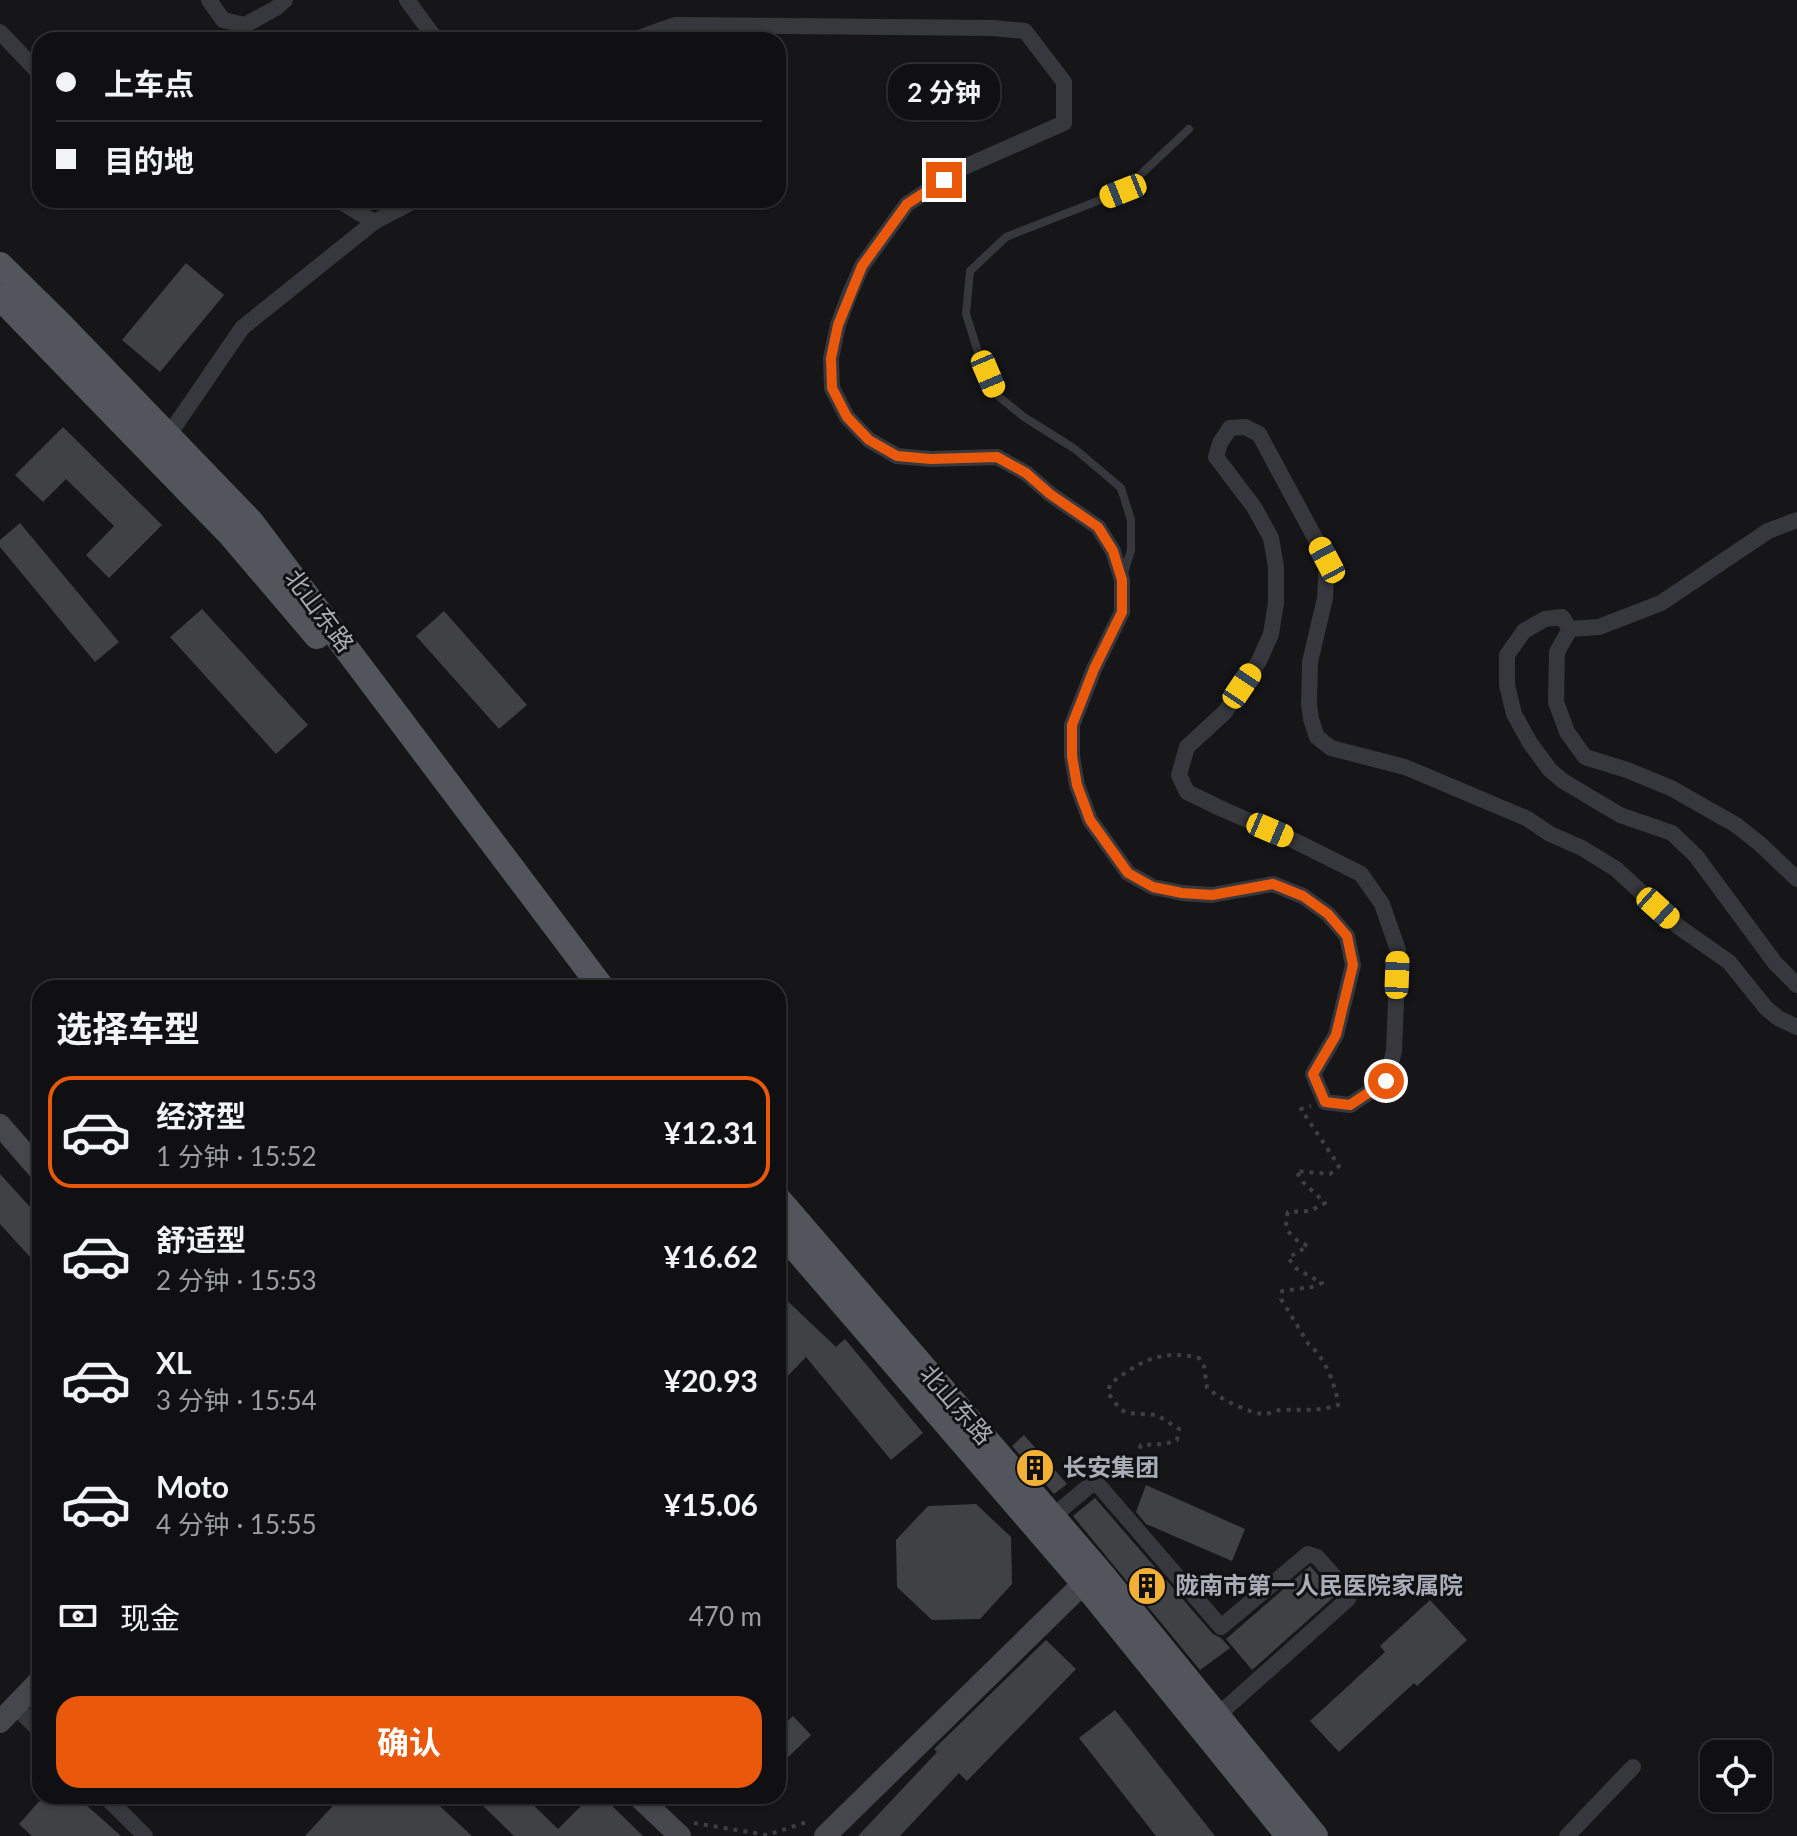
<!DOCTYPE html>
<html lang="zh">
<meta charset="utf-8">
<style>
body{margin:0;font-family:Lato,"Noto Sans SC",sans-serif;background:#1e1e20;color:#f1f3f6;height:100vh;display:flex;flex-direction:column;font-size:30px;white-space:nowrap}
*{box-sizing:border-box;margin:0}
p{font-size:26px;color:#9c9d9f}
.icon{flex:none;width:44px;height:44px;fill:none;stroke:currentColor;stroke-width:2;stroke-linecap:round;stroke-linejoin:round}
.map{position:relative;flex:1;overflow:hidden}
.details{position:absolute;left:32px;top:980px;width:754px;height:824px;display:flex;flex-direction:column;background:#101012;border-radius:24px;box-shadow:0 2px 6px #0004,0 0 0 2px #303032}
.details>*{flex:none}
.hud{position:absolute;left:32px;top:32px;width:754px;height:176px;border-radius:24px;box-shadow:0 2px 6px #0004,0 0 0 2px #303032;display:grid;align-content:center;height:176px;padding:0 24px;background:#101012}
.buttons{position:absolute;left:1700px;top:1740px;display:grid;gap:16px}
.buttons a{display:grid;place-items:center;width:72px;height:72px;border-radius:16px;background:#101012;box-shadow:0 2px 6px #0004,0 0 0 2px #303032;font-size:40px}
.end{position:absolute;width:36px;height:36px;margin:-18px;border:10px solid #ea580c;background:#fff;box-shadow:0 0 0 4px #fff}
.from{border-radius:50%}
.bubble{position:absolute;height:56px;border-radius:24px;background:#101012;box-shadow:0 2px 6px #0004,0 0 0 2px #303032;font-size:26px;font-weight:700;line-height:56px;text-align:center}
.car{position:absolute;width:24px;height:48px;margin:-24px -12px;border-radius:10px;box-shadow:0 0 6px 2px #0007;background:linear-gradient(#f5c518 24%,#345 0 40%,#f5c518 0 76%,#345 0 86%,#f5c518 0)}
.hud b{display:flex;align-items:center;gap:28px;height:76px;font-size:30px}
.hud b+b{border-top:2px solid #303032}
.hud i{width:20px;height:20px;background:#f1f3f6}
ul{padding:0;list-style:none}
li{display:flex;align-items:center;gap:24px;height:112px;margin:0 16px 12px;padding:0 8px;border:4px solid transparent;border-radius:24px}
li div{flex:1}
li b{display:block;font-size:30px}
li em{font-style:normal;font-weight:700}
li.on{border-color:#ea580c}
li>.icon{width:72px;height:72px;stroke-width:1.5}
h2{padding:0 24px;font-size:36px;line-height:96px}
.pay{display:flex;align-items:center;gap:20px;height:88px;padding:0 24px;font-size:30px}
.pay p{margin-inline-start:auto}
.action{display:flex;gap:16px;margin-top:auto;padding:16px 24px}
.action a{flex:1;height:92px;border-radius:24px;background:#ea580c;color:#fff;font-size:32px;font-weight:700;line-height:92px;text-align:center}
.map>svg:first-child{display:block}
</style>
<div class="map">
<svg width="1797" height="1836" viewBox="0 0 1797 1836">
<rect width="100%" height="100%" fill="#161618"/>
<!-- building -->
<g fill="#404145">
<path d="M186,263L224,295L160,372L122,340Z"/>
<path d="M63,427L162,525L109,578L86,555L114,526L66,479L43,502L15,475Z"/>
<path d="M20,523L119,642L95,662L0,547V540Z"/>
<path d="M202,609L308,725L276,754L170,637Z"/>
<path d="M444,611L527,705L499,729L416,636Z"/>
<path d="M0,1174L40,1218V1268L0,1224Z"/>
<path d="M778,1292L836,1347L845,1339L923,1433L891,1460L806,1357L778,1386Z"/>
<path d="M1024,1435L1067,1484L1054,1494L1012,1446Z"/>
<path d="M1146,1485L1245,1529L1232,1561L1146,1524L1136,1512Z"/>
<path d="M1095,1498L1213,1634L1221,1638L1230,1648L1200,1670L1073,1516Z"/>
<path d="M976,1504L1011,1537L1012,1584L980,1619L932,1620L897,1587L896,1540L928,1506Z"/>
<path d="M1310,1566L1336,1595L1252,1670L1226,1639Z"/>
<path d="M1430,1600L1467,1640L1417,1686L1414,1683L1339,1752L1310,1721L1385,1652L1380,1646Z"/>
<path d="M1046,1640L1076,1669L967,1781L959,1773L900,1836H858L937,1752L934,1749Z"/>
<path d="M1115,1710L1215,1836H1156L1079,1738Z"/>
<path d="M793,1716L811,1735L778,1767V1730Z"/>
<path d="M44,1796H76L121,1836H32L19,1824Z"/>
<path d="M342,1796H429L472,1836H305Z"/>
<path d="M473,1796H524L558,1829L591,1796H602L643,1836H514Z"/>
</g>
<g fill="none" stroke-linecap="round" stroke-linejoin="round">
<!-- path -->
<g stroke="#3d3f44" stroke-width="4" stroke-dasharray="4 6" stroke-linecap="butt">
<path d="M1113,1477L1139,1470L1141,1463L1137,1454L1141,1445L1165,1444L1177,1440L1179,1429L1157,1415L1127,1413L1120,1409L1108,1393L1110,1384C1140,1361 1161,1349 1199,1358L1204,1366L1207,1388C1219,1398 1248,1413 1264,1414C1270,1414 1275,1410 1282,1410C1301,1409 1319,1412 1338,1405C1337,1388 1324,1355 1309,1345L1281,1299L1282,1291L1312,1287L1322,1283L1297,1269L1288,1258L1308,1246C1293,1240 1281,1229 1288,1212L1310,1211L1325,1203L1303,1182L1296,1171L1330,1174L1339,1166L1301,1109L1311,1106"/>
<path d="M694,1823L767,1835L810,1821"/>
</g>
<!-- lane -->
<path stroke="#37383d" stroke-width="8" d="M1123,576L1131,550V520L1121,488L1075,449L1024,417L998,396L978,352L966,314L970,271L1006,237L1123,191L1189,129"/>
<!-- street -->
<g stroke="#37383d" stroke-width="16">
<path d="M209,0L223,20L245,25L276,8L285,0"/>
<path d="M407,0L432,34L440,40"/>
<path d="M0,32L40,74"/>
<path d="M633,40L675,25L993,28L1025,31L1064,82V123L962,168L907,204L862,266L850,293L838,325L831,358L832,388L847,417L869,440L897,456L931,459L997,457L1026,473L1050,494L1098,527L1113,551L1122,580V612L1094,669L1072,725V756L1077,785L1090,820L1128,873L1153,887L1182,893L1212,895L1273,884L1303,896L1328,914L1347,936L1353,965L1336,1035L1313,1074L1325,1102L1350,1105L1386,1081L1394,1051L1398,950L1382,904L1361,874L1295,841L1220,808L1187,792L1179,775L1187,747L1225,712L1259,661L1271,634L1276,603V567L1271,538L1254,507L1216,457L1220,443L1230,428L1245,427L1259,434L1327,560L1325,598L1310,662L1309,704L1311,719L1317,737L1331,748L1405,767L1528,819L1550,834L1582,848L1616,869L1679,927L1729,962L1766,1008L1778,1018L1797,1027"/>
<path d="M338,200L374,222"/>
<path d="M168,436L242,328L374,222L416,200"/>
<path d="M1570,629L1599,627L1661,603L1768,531L1797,520"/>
<path d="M1797,879L1759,843L1736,825L1671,788L1627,770L1585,757L1567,732L1556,702L1557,652L1570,629L1562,617L1545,619L1524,631L1507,655V685L1514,714L1530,743L1550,770L1563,781L1620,815L1672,833L1696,856L1775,963L1797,985"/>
<path d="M1052,1517L1095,1481L1221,1627L1308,1554L1317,1557L1350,1594L1348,1599L1217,1716"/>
<path d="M15,1706L40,1731"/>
<path d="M105,1796L145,1836"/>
<path d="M1567,1836L1633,1767"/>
</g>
<!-- secondary -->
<g stroke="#45474d" stroke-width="22">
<path d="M0,1125L40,1171"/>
<path d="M0,1722L40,1680"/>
<path d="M638,1796L680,1836"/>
<path d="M825,1836L1096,1571"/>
</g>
<!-- primary -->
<g stroke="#53555c" stroke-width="26">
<path d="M0,265L59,323L251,522L602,988"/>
<path d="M0,297L231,535L317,636"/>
<path d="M778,1199L1098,1570L1315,1836"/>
<path d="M778,1228L1084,1583L1289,1836"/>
</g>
</g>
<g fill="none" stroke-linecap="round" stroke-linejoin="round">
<!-- route -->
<path stroke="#ea580c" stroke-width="10" d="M944,180L907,204L862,266L838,325L831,358L832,388L847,417L869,440L897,456L931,459L997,457L1026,473L1050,494L1098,527L1113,551L1122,580V612L1094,669L1072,725V756L1077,785L1090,820L1128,873L1153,887L1182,893L1212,895L1273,884L1303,896L1328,914L1347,936L1353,965L1336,1035L1313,1074L1325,1102L1350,1105L1386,1081"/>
</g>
<!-- icons -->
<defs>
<symbol id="building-disc" viewBox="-11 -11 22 22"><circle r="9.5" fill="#f2b134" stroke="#111113"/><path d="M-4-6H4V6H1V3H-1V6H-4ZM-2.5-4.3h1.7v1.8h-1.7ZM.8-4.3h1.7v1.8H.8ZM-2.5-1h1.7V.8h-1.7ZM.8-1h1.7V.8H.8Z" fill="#111"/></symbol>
</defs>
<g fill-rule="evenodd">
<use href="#building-disc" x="1013" y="1446" width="44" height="44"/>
<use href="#building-disc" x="1125" y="1564" width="44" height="44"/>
</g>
<g text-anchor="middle" stroke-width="6" stroke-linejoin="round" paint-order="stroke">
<!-- street labels -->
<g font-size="24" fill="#a8adb8" stroke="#111113">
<text transform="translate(319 611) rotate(53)" y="8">北山东路</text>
<text transform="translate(956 1405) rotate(49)" y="8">北山东路</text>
</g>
<!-- poi labels -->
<g font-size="24" font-weight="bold" fill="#a8adb8" stroke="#111113" text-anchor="start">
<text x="1063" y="1476">长安集团</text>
<text x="1175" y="1594">陇南市第一人民医院家属院</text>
</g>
</g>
</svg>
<div class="buttons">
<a><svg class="icon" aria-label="locate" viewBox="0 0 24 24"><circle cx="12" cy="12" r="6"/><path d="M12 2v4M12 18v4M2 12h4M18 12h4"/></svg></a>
</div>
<i class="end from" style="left:1386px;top:1081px"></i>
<i class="end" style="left:944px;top:180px"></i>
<div class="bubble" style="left:888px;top:64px;width:112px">2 分钟</div>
<i class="car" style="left:1123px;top:191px;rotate:248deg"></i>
<i class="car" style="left:988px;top:374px;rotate:157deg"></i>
<i class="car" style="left:1327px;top:560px;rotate:332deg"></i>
<i class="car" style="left:1242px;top:686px;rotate:34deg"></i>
<i class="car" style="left:1270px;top:830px;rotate:113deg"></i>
<i class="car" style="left:1658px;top:908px;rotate:132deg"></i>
<i class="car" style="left:1397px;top:975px;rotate:2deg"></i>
<div class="hud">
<b><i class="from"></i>上车点</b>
<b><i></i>目的地</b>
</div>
<section class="details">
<h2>选择车型</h2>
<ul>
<li class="on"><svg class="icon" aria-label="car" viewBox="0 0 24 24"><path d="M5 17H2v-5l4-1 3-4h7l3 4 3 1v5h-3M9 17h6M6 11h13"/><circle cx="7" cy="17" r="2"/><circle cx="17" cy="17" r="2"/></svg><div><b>经济型</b><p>1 分钟 · 15:52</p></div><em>¥12.31</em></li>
<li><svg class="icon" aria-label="car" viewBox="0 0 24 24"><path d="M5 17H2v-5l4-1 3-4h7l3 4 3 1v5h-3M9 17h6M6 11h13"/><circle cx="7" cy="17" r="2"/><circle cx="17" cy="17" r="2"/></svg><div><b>舒适型</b><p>2 分钟 · 15:53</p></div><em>¥16.62</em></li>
<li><svg class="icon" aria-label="car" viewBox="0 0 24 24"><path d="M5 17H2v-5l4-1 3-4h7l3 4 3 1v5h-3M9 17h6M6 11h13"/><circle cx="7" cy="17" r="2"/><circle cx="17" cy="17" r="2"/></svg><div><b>XL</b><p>3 分钟 · 15:54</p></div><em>¥20.93</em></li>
<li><svg class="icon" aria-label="car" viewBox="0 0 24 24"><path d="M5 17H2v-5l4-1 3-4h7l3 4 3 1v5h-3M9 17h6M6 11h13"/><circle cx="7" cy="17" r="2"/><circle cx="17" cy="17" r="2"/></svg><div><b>Moto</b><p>4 分钟 · 15:55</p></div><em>¥15.06</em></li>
</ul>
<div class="pay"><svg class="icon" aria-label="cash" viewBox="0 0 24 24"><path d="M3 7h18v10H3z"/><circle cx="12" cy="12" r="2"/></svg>现金<p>470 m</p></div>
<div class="action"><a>确认</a></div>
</section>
</div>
